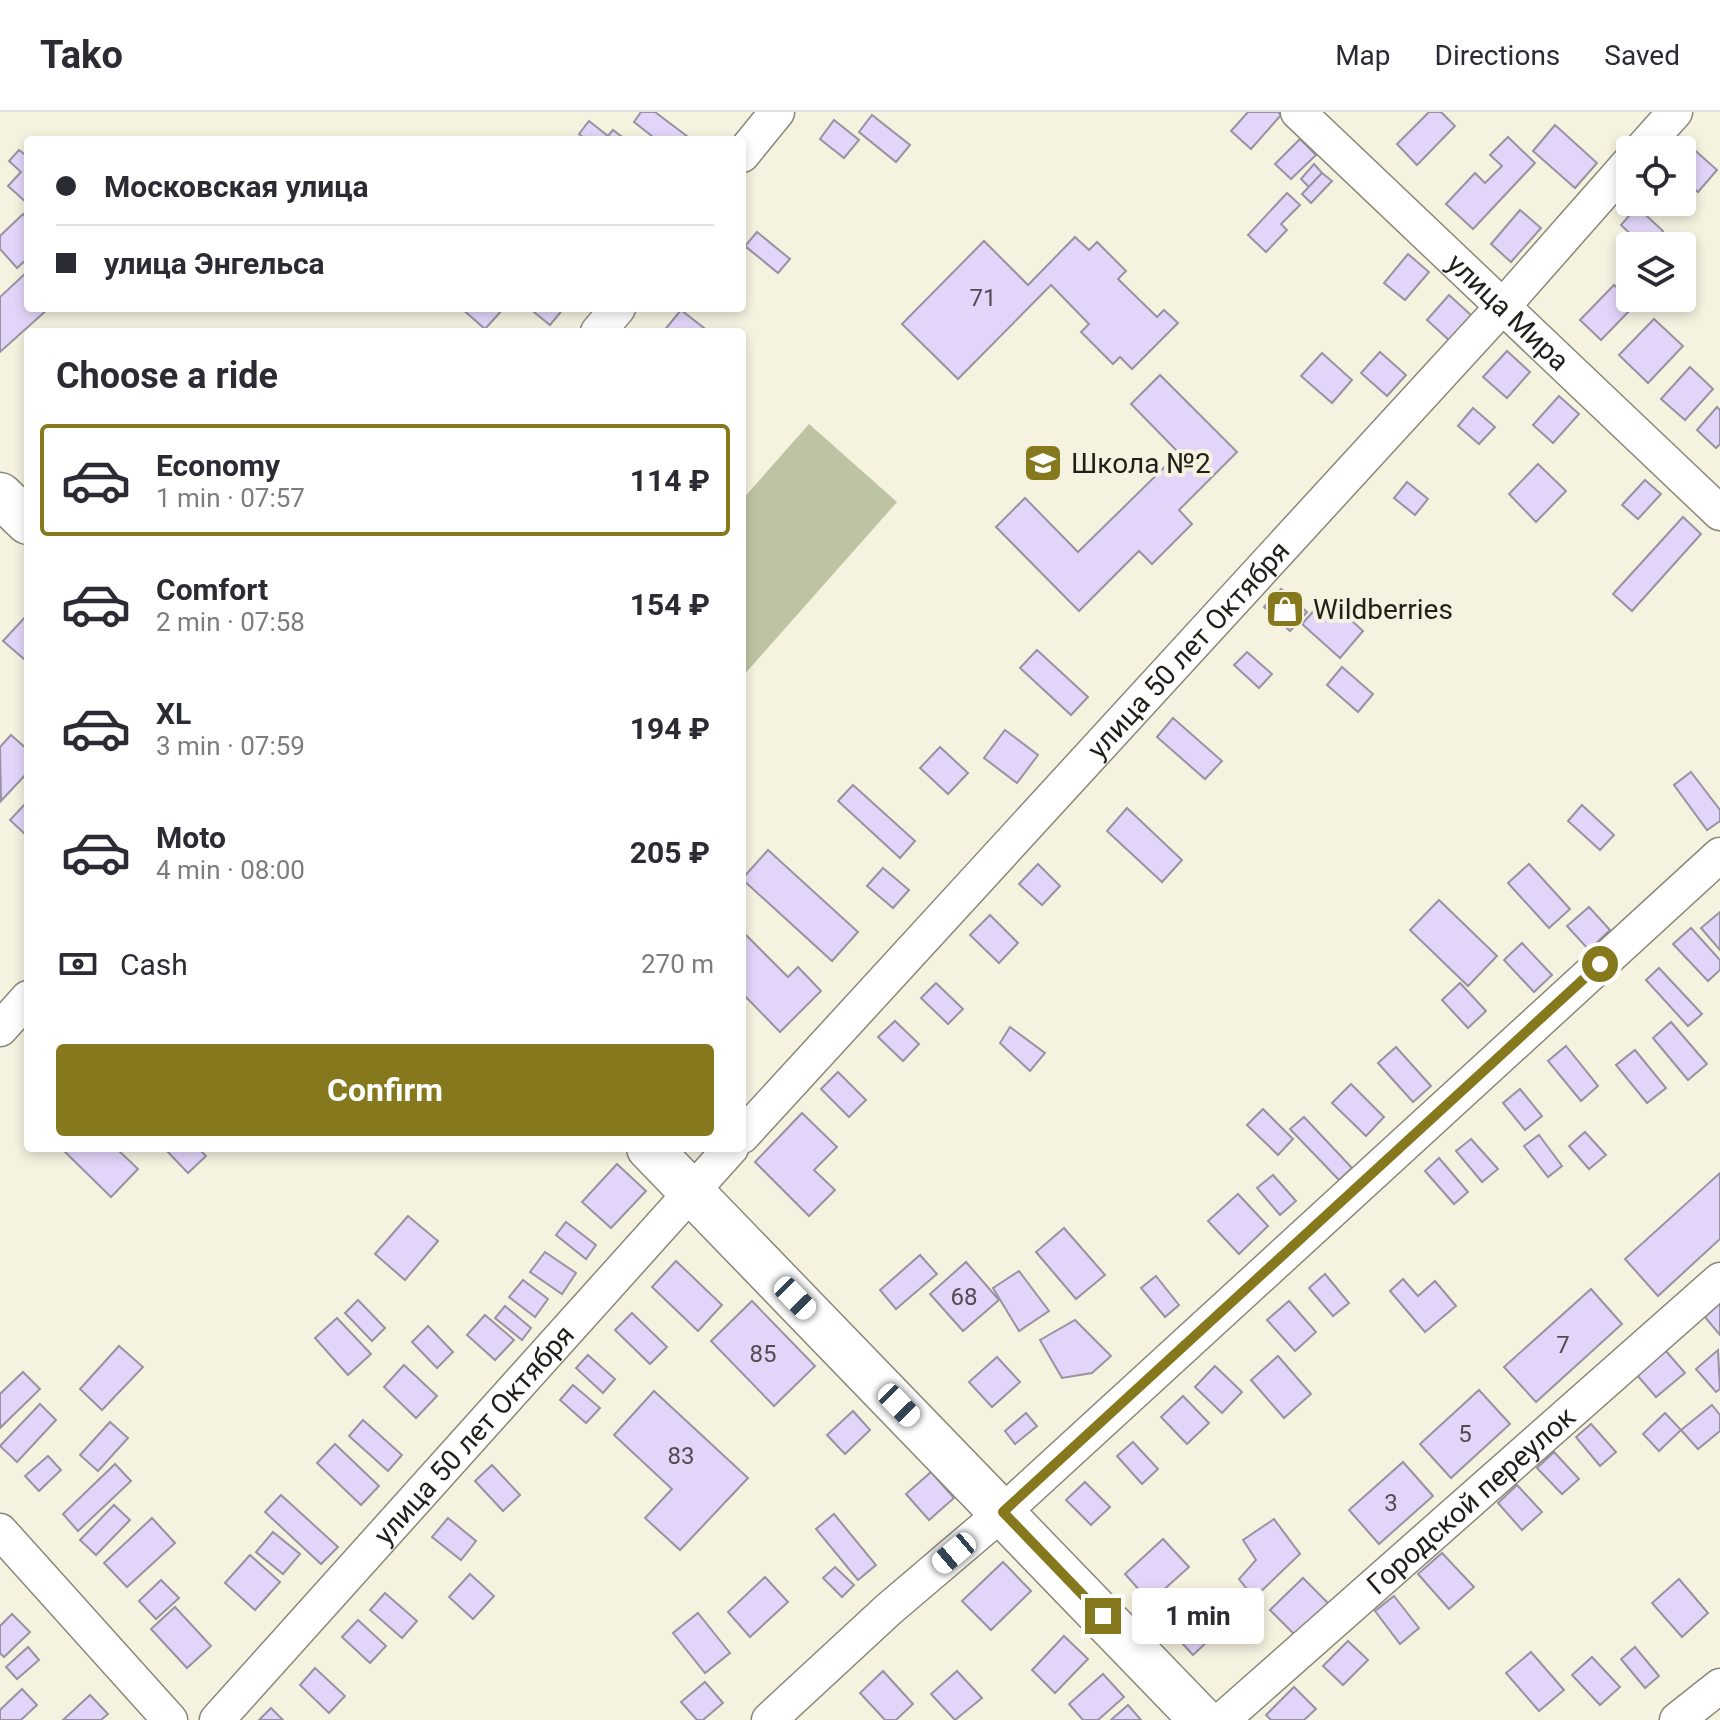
<!DOCTYPE html>
<meta charset="utf-8">
<style>
body{margin:0;font-family:Roboto,sans-serif;background:#f7f7f7;color:#2b2b33;height:100vh;display:flex;flex-direction:column;font-size:30px;white-space:nowrap}
*{box-sizing:border-box;margin:0}
p{font-size:26px;color:#7c7c81}
.icon{flex:none;width:44px;height:44px;fill:none;stroke:currentColor;stroke-width:2;stroke-linecap:round;stroke-linejoin:round}
.map{position:relative;flex:1;overflow:hidden}
.panel{position:absolute;left:24px;top:216px;width:722px;height:824px;display:flex;flex-direction:column;background:#fff;border-radius:8px;box-shadow:0 4px 12px #0003}
.panel>*{flex:none}
.banner{position:absolute;left:24px;top:24px;width:722px;height:176px;border-radius:8px;box-shadow:0 4px 12px #0003;display:grid;align-content:center;height:176px;padding:0 32px;background:#fff}
.buttons{position:absolute;left:1616px;top:24px;display:grid;gap:16px}
.buttons a{display:grid;place-items:center;width:80px;height:80px;border-radius:8px;background:#fff;box-shadow:0 4px 12px #0003;font-size:40px}
.end{position:absolute;width:36px;height:36px;margin:-18px;border:10px solid #86781c;background:#fff;box-shadow:0 0 0 4px #fff}
.from{border-radius:50%}
.bubble{position:absolute;height:56px;border-radius:8px;background:#fff;box-shadow:0 4px 12px #0003;font-size:26px;font-weight:700;line-height:56px;text-align:center}
.car{position:absolute;width:24px;height:48px;margin:-24px -12px;border-radius:10px;box-shadow:0 0 6px 2px #0007;background:linear-gradient(#fff 24%,#345 0 40%,#fff 0 76%,#345 0 86%,#fff 0)}
.banner b{display:flex;align-items:center;gap:28px;height:76px;font-size:30px}
.banner b+b{border-top:2px solid #e1e1e2}
.banner i{width:20px;height:20px;background:#2b2b33}
ul{padding:0;list-style:none}
li{display:flex;align-items:center;gap:24px;height:112px;margin:0 16px 12px;padding:0 16px;border:4px solid transparent;border-radius:8px}
li div{flex:1}
li b{display:block;font-size:30px}
li em{font-style:normal;font-weight:700}
li.selected{border-color:#86781c}
li>.icon{width:72px;height:72px;stroke-width:1.5}
h2{padding:0 32px;font-size:36px;line-height:96px}
.pay{display:flex;align-items:center;gap:20px;height:88px;padding:0 32px;font-size:30px}
.pay p{margin-inline-start:auto}
.action{display:flex;gap:16px;margin-top:auto;padding:16px 32px}
.action a{flex:1;height:92px;border-radius:8px;background:#86781c;color:#fff;font-size:32px;font-weight:700;line-height:92px;text-align:center}
header{display:flex;align-items:center;gap:48px;box-sizing:border-box;height:112px;padding:0 40px;background:#fff;border-bottom:2px solid #e1e1e2}
header strong{font-size:38px}
nav{display:flex;gap:44px;margin-inline-start:auto;font-size:28px}
.map>svg:first-child{display:block}
</style>
<header>
<strong>Tako</strong>
<nav><a>Map</a><a>Directions</a><a>Saved</a></nav>
</header>
<div class="map">
<svg width="1720" height="1608" viewBox="0 0 1720 1608">
<rect width="100%" height="100%" fill="#f5f2e0"/>
<!-- green -->
<path fill="#bec3a3" d="M809,312L897,390L742,565V388Z"/>
<!-- building -->
<g fill="#e3d5f9" stroke="#9892a2" stroke-width="2">
<path d="M641,0H655L692,28H657L634,10Z"/>
<path d="M1248,0H1278L1281,3L1251,37L1231,19Z"/>
<path d="M1429,0H1441L1455,14L1417,53L1397,32Z"/>
<path d="M872,3L910,33L896,50L859,20Z"/>
<path d="M834,8L859,28L844,46L820,27Z"/>
<path d="M589,9L608,24L613,18L626,28H587L579,22Z"/>
<path d="M1555,13L1597,51L1575,76L1533,39Z"/>
<path d="M1508,25L1535,51L1473,117L1446,92L1475,61L1485,71L1502,54L1490,43Z"/>
<path d="M1300,27L1316,43L1291,67L1275,52Z"/>
<path d="M1689,33L1717,58L1698,80L1682,65V40Z"/>
<path d="M19,38L28,45V92L8,74L21,60L9,49Z"/>
<path d="M1314,52L1322,61L1309,75L1301,67Z"/>
<path d="M1322,61L1332,69L1311,91L1302,82Z"/>
<path d="M1287,81L1300,93L1281,112L1287,118L1266,140L1248,123Z"/>
<path d="M1637,95L1663,119L1649,134H1643L1621,113Z"/>
<path d="M1520,98L1541,116L1511,150L1491,132Z"/>
<path d="M23,102L28,108V146L17,156L0,137V124Z"/>
<path d="M757,120L790,147L778,161L745,134Z"/>
<path d="M1075,125L1089,138L1097,130L1126,159L1118,167L1157,205L1164,198L1178,211L1132,257L1120,245L1113,252L1081,220L1089,212L1051,173L958,267L902,212L984,129L1028,173Z"/>
<path d="M1408,142L1429,160L1405,188L1384,171Z"/>
<path d="M28,159V196H49L0,240V185Z"/>
<path d="M1614,173L1635,193L1601,228L1580,208Z"/>
<path d="M1449,183L1472,204L1450,229L1427,208Z"/>
<path d="M461,196H504L485,217Z"/>
<path d="M529,196H564L550,213Z"/>
<path d="M681,198L704,216L701,220H663Z"/>
<path d="M1654,207L1683,234L1648,271L1619,243Z"/>
<path d="M1507,239L1530,260L1507,286L1483,265Z"/>
<path d="M1380,240L1406,263L1387,284L1361,261Z"/>
<path d="M1322,241L1352,268L1332,291L1301,264Z"/>
<path d="M1690,255L1713,277L1685,308L1661,287Z"/>
<path d="M1160,263L1237,340L1179,398L1192,412L1152,452L1139,439L1079,499L996,415L1025,386L1078,440L1179,341L1131,292Z"/>
<path d="M1559,284L1579,302L1553,331L1533,313Z"/>
<path d="M1717,295L1720,298V332L1716,336L1697,318Z"/>
<path d="M1473,296L1495,315L1479,332L1458,314Z"/>
<path d="M1538,352L1566,379L1536,410L1509,382Z"/>
<path d="M1645,368L1661,382L1638,407L1622,393Z"/>
<path d="M1407,370L1428,387L1415,403L1394,386Z"/>
<path d="M1683,405L1701,422L1632,499L1613,482Z"/>
<path d="M1281,477L1307,500L1290,519L1264,495Z"/>
<path d="M1326,485L1363,519L1340,546L1302,512Z"/>
<path d="M28,502V542L24,547L3,529Z"/>
<path d="M1037,538L1088,585L1071,603L1020,556Z"/>
<path d="M1247,540L1272,562L1259,576L1234,553Z"/>
<path d="M1342,555L1373,582L1358,600L1327,573Z"/>
<path d="M1173,606L1222,649L1205,667L1157,625Z"/>
<path d="M1005,618L1038,643L1017,671L984,646Z"/>
<path d="M11,623L28,638V660L1,689L0,635Z"/>
<path d="M940,635L968,661L948,682L920,656Z"/>
<path d="M1691,660L1720,698V709L1707,718L1674,673Z"/>
<path d="M853,673L915,729L900,746L838,689Z"/>
<path d="M27,690L28,691V725L10,708Z"/>
<path d="M1582,693L1614,723L1600,738L1568,709Z"/>
<path d="M1127,696L1182,748L1162,770L1107,719Z"/>
<path d="M768,738L858,820L832,849L742,767Z"/>
<path d="M1038,752L1060,774L1042,793L1019,772Z"/>
<path d="M1529,752L1570,797L1549,816L1508,771Z"/>
<path d="M883,756L909,778L893,796L867,774Z"/>
<path d="M1439,788L1497,844L1468,874L1410,818Z"/>
<path d="M1589,795L1610,818L1589,838L1567,814Z"/>
<path d="M1720,800V838L1701,816Z"/>
<path d="M990,803L1018,831L999,851L970,823Z"/>
<path d="M1691,816L1720,848V858L1708,869L1673,832Z"/>
<path d="M742,819L788,865L798,855L821,879L780,920L742,881Z"/>
<path d="M1522,831L1552,863L1534,880L1504,848Z"/>
<path d="M1659,856L1702,902L1688,914L1646,868Z"/>
<path d="M936,871L963,897L948,912L921,886Z"/>
<path d="M1460,871L1486,899L1468,916L1442,888Z"/>
<path d="M895,909L919,932L903,949L878,925Z"/>
<path d="M1671,910L1707,952L1688,968L1653,926Z"/>
<path d="M1010,915L1045,941L1030,959L1000,931Z"/>
<path d="M1566,934L1598,974L1581,989L1548,949Z"/>
<path d="M1396,935L1431,974L1413,990L1378,951Z"/>
<path d="M1635,938L1666,976L1647,991L1616,953Z"/>
<path d="M838,960L866,988L849,1005L821,977Z"/>
<path d="M1351,972L1384,1005L1366,1024L1332,991Z"/>
<path d="M1520,977L1542,1004L1525,1018L1503,991Z"/>
<path d="M1263,997L1293,1027L1278,1043L1247,1013Z"/>
<path d="M802,1001L837,1035L814,1058L835,1078L809,1104L755,1050Z"/>
<path d="M1304,1005L1352,1056L1339,1068L1290,1017Z"/>
<path d="M1585,1020L1606,1043L1589,1057L1569,1034Z"/>
<path d="M1539,1023L1562,1054L1548,1065L1524,1034Z"/>
<path d="M1471,1027L1498,1057L1482,1070L1456,1039Z"/>
<path d="M61,1036H116L138,1057L111,1085Z"/>
<path d="M164,1036H198L206,1044L188,1061Z"/>
<path d="M1439,1046L1468,1080L1454,1092L1425,1059Z"/>
<path d="M617,1052L646,1079L611,1116L582,1090Z"/>
<path d="M1720,1061V1127L1658,1184L1625,1147Z"/>
<path d="M1273,1063L1296,1089L1280,1103L1257,1076Z"/>
<path d="M1238,1082L1268,1114L1239,1142L1208,1109Z"/>
<path d="M408,1104L438,1129L405,1168L375,1142Z"/>
<path d="M566,1110L596,1133L586,1147L556,1123Z"/>
<path d="M1064,1116L1105,1163L1076,1187L1036,1140Z"/>
<path d="M545,1140L576,1161L562,1182L530,1160Z"/>
<path d="M920,1143L937,1162L896,1197L880,1178Z"/>
<path d="M676,1149L722,1193L698,1219L652,1175Z"/>
<path d="M966,1150L999,1188L963,1219L930,1182Z"/>
<path d="M1019,1159L1049,1199L1019,1219L993,1176Z"/>
<path d="M1325,1162L1349,1191L1333,1204L1309,1176Z"/>
<path d="M1156,1164L1179,1193L1165,1205L1141,1176Z"/>
<path d="M1403,1167L1418,1184L1435,1169L1456,1194L1425,1220L1390,1179Z"/>
<path d="M523,1168L548,1187L535,1205L509,1185Z"/>
<path d="M1591,1177L1622,1212L1536,1290L1504,1255Z"/>
<path d="M358,1188L385,1216L372,1229L345,1201Z"/>
<path d="M752,1189L815,1254L774,1294L711,1229Z"/>
<path d="M1289,1189L1316,1220L1295,1239L1267,1208Z"/>
<path d="M1720,1191V1223L1705,1205Z"/>
<path d="M505,1194L531,1216L522,1228L495,1206Z"/>
<path d="M632,1201L667,1235L650,1252L615,1218Z"/>
<path d="M485,1203L514,1228L495,1248L467,1223Z"/>
<path d="M337,1206L371,1242L348,1263L315,1226Z"/>
<path d="M1075,1208L1111,1244L1092,1261L1062,1266L1040,1228Z"/>
<path d="M428,1214L453,1240L437,1256L412,1230Z"/>
<path d="M119,1234L143,1255L102,1298L80,1277Z"/>
<path d="M1665,1238L1685,1261L1656,1285L1637,1263Z"/>
<path d="M1718,1238L1720,1277L1716,1280L1696,1257Z"/>
<path d="M588,1243L615,1267L603,1281L576,1256Z"/>
<path d="M1278,1244L1311,1282L1284,1306L1251,1268Z"/>
<path d="M997,1245L1020,1270L992,1295L969,1270Z"/>
<path d="M404,1253L437,1284L416,1306L384,1275Z"/>
<path d="M1215,1254L1242,1280L1222,1301L1195,1275Z"/>
<path d="M23,1260L40,1277L0,1316V1282Z"/>
<path d="M573,1273L600,1296L586,1311L560,1288Z"/>
<path d="M1479,1278L1510,1312L1451,1366L1420,1332Z"/>
<path d="M654,1279L748,1366L680,1438L645,1406L672,1377L614,1323Z"/>
<path d="M1183,1284L1209,1311L1187,1332L1161,1305Z"/>
<path d="M40,1292L56,1308L17,1350L0,1334Z"/>
<path d="M1712,1293L1720,1303V1319L1698,1337L1681,1318Z"/>
<path d="M853,1299L870,1318L845,1342L827,1323Z"/>
<path d="M1026,1301L1037,1314L1015,1332L1005,1319Z"/>
<path d="M1665,1301L1681,1318L1659,1339L1643,1322Z"/>
<path d="M363,1308L402,1343L388,1359L349,1324Z"/>
<path d="M110,1310L128,1326L98,1359L80,1343Z"/>
<path d="M1591,1312L1616,1340L1600,1354L1576,1325Z"/>
<path d="M1133,1330L1158,1357L1142,1372L1117,1344Z"/>
<path d="M335,1332L379,1374L361,1393L317,1351Z"/>
<path d="M1554,1340L1579,1367L1562,1382L1537,1356Z"/>
<path d="M48,1344L61,1358L39,1379L25,1364Z"/>
<path d="M1403,1350L1433,1384L1379,1432L1349,1398Z"/>
<path d="M115,1352L131,1369L78,1419L63,1402Z"/>
<path d="M492,1353L520,1383L503,1399L475,1369Z"/>
<path d="M931,1360L954,1386L929,1408L906,1382Z"/>
<path d="M1085,1370L1110,1395L1091,1413L1066,1388Z"/>
<path d="M1517,1373L1542,1400L1522,1418L1498,1391Z"/>
<path d="M281,1383L338,1435L321,1452L265,1400Z"/>
<path d="M114,1393L130,1408L96,1443L80,1428Z"/>
<path d="M834,1402L876,1453L858,1468L816,1417Z"/>
<path d="M152,1406L175,1431L127,1475L104,1451Z"/>
<path d="M448,1406L476,1429L461,1448L432,1425Z"/>
<path d="M1274,1407L1300,1442L1254,1486L1239,1467L1256,1448L1243,1428Z"/>
<path d="M273,1420L300,1442L283,1462L256,1440Z"/>
<path d="M1163,1427L1189,1455L1150,1490L1125,1462Z"/>
<path d="M1442,1441L1474,1475L1449,1497L1418,1462Z"/>
<path d="M250,1443L280,1470L255,1498L225,1471Z"/>
<path d="M1003,1450L1031,1479L991,1518L962,1489Z"/>
<path d="M835,1455L854,1473L842,1485L823,1466Z"/>
<path d="M470,1462L494,1484L473,1507L449,1485Z"/>
<path d="M765,1465L788,1490L750,1525L728,1500Z"/>
<path d="M1303,1466L1329,1492L1296,1524L1270,1498Z"/>
<path d="M1679,1467L1708,1501L1682,1525L1652,1491Z"/>
<path d="M161,1468L179,1486L156,1507L139,1489Z"/>
<path d="M385,1481L417,1509L402,1526L370,1498Z"/>
<path d="M1394,1484L1419,1516L1400,1532L1375,1499Z"/>
<path d="M1205,1485L1228,1510L1193,1543L1169,1517Z"/>
<path d="M175,1495L211,1534L187,1556L151,1517Z"/>
<path d="M698,1501L730,1541L705,1561L673,1521Z"/>
<path d="M12,1502L30,1520L4,1545L0,1541V1514Z"/>
<path d="M358,1508L386,1534L370,1551L342,1525Z"/>
<path d="M1064,1524L1088,1547L1055,1581L1032,1558Z"/>
<path d="M1348,1529L1368,1548L1343,1573L1323,1554Z"/>
<path d="M28,1535L39,1548L17,1567L6,1555Z"/>
<path d="M1635,1535L1659,1564L1645,1576L1621,1547Z"/>
<path d="M1531,1540L1564,1578L1539,1599L1506,1561Z"/>
<path d="M1592,1545L1620,1575L1600,1593L1572,1563Z"/>
<path d="M315,1556L345,1584L329,1601L300,1573Z"/>
<path d="M883,1559L913,1592L896,1608H885L860,1581Z"/>
<path d="M957,1559L982,1586L955,1608L931,1582Z"/>
<path d="M1103,1562L1124,1585L1098,1608H1083L1069,1592Z"/>
<path d="M705,1570L723,1591L703,1608H697L681,1590Z"/>
<path d="M1294,1575L1316,1597L1304,1608H1271L1266,1603Z"/>
<path d="M22,1577L37,1593L21,1608H0V1598Z"/>
<path d="M90,1583L108,1602L101,1608H63Z"/>
<path d="M1128,1593L1141,1608H1111Z"/>
<path d="M271,1596L283,1608H259Z"/>
</g>
<g fill="none" stroke-linecap="round" stroke-linejoin="round">
<defs>
<g id="minor">
<path id="s1" d="M1298,0L1720,401"/>
<path d="M1641,38L1675,0"/>
<path d="M742,43L777,0"/>
<path d="M598,220L618,196"/>
<path d="M0,917L28,886"/>
<path id="s2" d="M742,1024L1504,193L1630,50"/>
<path d="M0,1419L170,1608"/>
<path id="s3" d="M217,1608L731,1036"/>
<path d="M769,1608L889,1497L1003,1400L1720,743"/>
<path id="s4" d="M1222,1608L1720,1168"/>
<path d="M1677,1608L1720,1574"/>
</g>
<g id="major">
<path d="M0,383L28,410"/>
<path d="M649,1036L1202,1608"/>
</g>
</defs>
<!-- minor casing -->
<use href="#minor" stroke="#8b8878" stroke-width="37"/>
<!-- major casing -->
<use href="#major" stroke="#8b8878" stroke-width="47"/>
<!-- minor -->
<use href="#minor" stroke="#fff" stroke-width="34"/>
<!-- major -->
<use href="#major" stroke="#fff" stroke-width="44"/>
</g>
<g fill="none" stroke-linecap="round" stroke-linejoin="round">
<!-- route -->
<path stroke="#86781c" stroke-width="10" d="M1103,1504L1003,1400L1600,852"/>
</g>
<!-- icons -->
<defs>
<symbol id="school-square" viewBox="-11 -11 22 22"><rect x="-9" y="-9" width="18" height="18" rx="4" fill="#86781c" stroke="#f5f2e0"/><path d="M0-5L7-2L0 1L-7-2ZM-4 1L0 2.5L4 1V4Q0 6-4 4Z" fill="#fff"/></symbol>
<symbol id="shop-square" viewBox="-11 -11 22 22"><rect x="-9" y="-9" width="18" height="18" rx="4" fill="#86781c" stroke="#f5f2e0"/><path d="M-5-2.5h2.3a2.7 3.5 0 0 1 5.4 0H5L5.5 6h-11ZM-1.5-2.5h3a1.5 2.3 0 0 0-3 0Z" fill="#fff"/></symbol>
</defs>
<g fill-rule="evenodd">
<use href="#school-square" x="1021" y="329" width="44" height="44"/>
<use href="#shop-square" x="1263" y="475" width="44" height="44"/>
</g>
<g text-anchor="middle" stroke-width="8" stroke-linejoin="round" paint-order="stroke">
<!-- number labels -->
<g font-size="24" fill="#524c51">
<text x="983" y="194">71</text>
<text x="964" y="1193">68</text>
<text x="1563" y="1241">7</text>
<text x="763" y="1250">85</text>
<text x="1465" y="1330">5</text>
<text x="681" y="1352">83</text>
<text x="1391" y="1399">3</text>
</g>
<!-- street labels -->
<g font-size="28" fill="#211f19" stroke="#f5f2e0">
<text dy="10" stroke="none"><textPath href="#s1" startOffset="290">улица Мира</textPath></text>
<text dy="10" stroke="none"><textPath href="#s2" startOffset="660">улица 50 лет Октября</textPath></text>
<text dy="10" stroke="none"><textPath href="#s3" startOffset="384">улица 50 лет Октября</textPath></text>
<text dy="10" stroke="none"><textPath href="#s4" startOffset="332">Городской переулок</textPath></text>
</g>
<!-- poi labels -->
<g font-size="28" fill="#211f19" stroke="#f5f2e0" text-anchor="start">
<text x="1071" y="361">Школа №2</text>
<text x="1313" y="507">Wildberries</text>
</g>
</g>
</svg>
<div class="buttons">
<a><svg class="icon" aria-label="locate" viewBox="0 0 24 24"><circle cx="12" cy="12" r="6"/><path d="M12 2v4M12 18v4M2 12h4M18 12h4"/></svg></a>
<a><svg class="icon" aria-label="layers" viewBox="0 0 24 24"><path d="M12 4l9 5-9 5-9-5zM3 14l9 5 9-5"/></svg></a>
</div>
<i class="end from" style="left:1600px;top:852px"></i>
<i class="end" style="left:1103px;top:1504px"></i>
<div class="bubble" style="left:1132px;top:1476px;width:132px">1 min</div>
<i class="car" style="left:795px;top:1186px;rotate:136deg"></i>
<i class="car" style="left:899px;top:1293px;rotate:136deg"></i>
<i class="car" style="left:954px;top:1441px;rotate:230deg"></i>
<div class="banner">
<b><i class="from"></i>Московская улица</b>
<b><i></i>улица Энгельса</b>
</div>
<section class="panel">
<h2>Choose a ride</h2>
<ul>
<li class="selected"><svg class="icon" aria-label="car" viewBox="0 0 24 24"><path d="M5 17H2v-5l4-1 3-4h7l3 4 3 1v5h-3M9 17h6M6 11h13"/><circle cx="7" cy="17" r="2"/><circle cx="17" cy="17" r="2"/></svg><div><b>Economy</b><p>1 min · 07:57</p></div><em>114 ₽</em></li>
<li><svg class="icon" aria-label="car" viewBox="0 0 24 24"><path d="M5 17H2v-5l4-1 3-4h7l3 4 3 1v5h-3M9 17h6M6 11h13"/><circle cx="7" cy="17" r="2"/><circle cx="17" cy="17" r="2"/></svg><div><b>Comfort</b><p>2 min · 07:58</p></div><em>154 ₽</em></li>
<li><svg class="icon" aria-label="car" viewBox="0 0 24 24"><path d="M5 17H2v-5l4-1 3-4h7l3 4 3 1v5h-3M9 17h6M6 11h13"/><circle cx="7" cy="17" r="2"/><circle cx="17" cy="17" r="2"/></svg><div><b>XL</b><p>3 min · 07:59</p></div><em>194 ₽</em></li>
<li><svg class="icon" aria-label="car" viewBox="0 0 24 24"><path d="M5 17H2v-5l4-1 3-4h7l3 4 3 1v5h-3M9 17h6M6 11h13"/><circle cx="7" cy="17" r="2"/><circle cx="17" cy="17" r="2"/></svg><div><b>Moto</b><p>4 min · 08:00</p></div><em>205 ₽</em></li>
</ul>
<div class="pay"><svg class="icon" aria-label="cash" viewBox="0 0 24 24"><path d="M3 7h18v10H3z"/><circle cx="12" cy="12" r="2"/></svg>Cash<p>270 m</p></div>
<div class="action"><a>Confirm</a></div>
</section>
</div>
